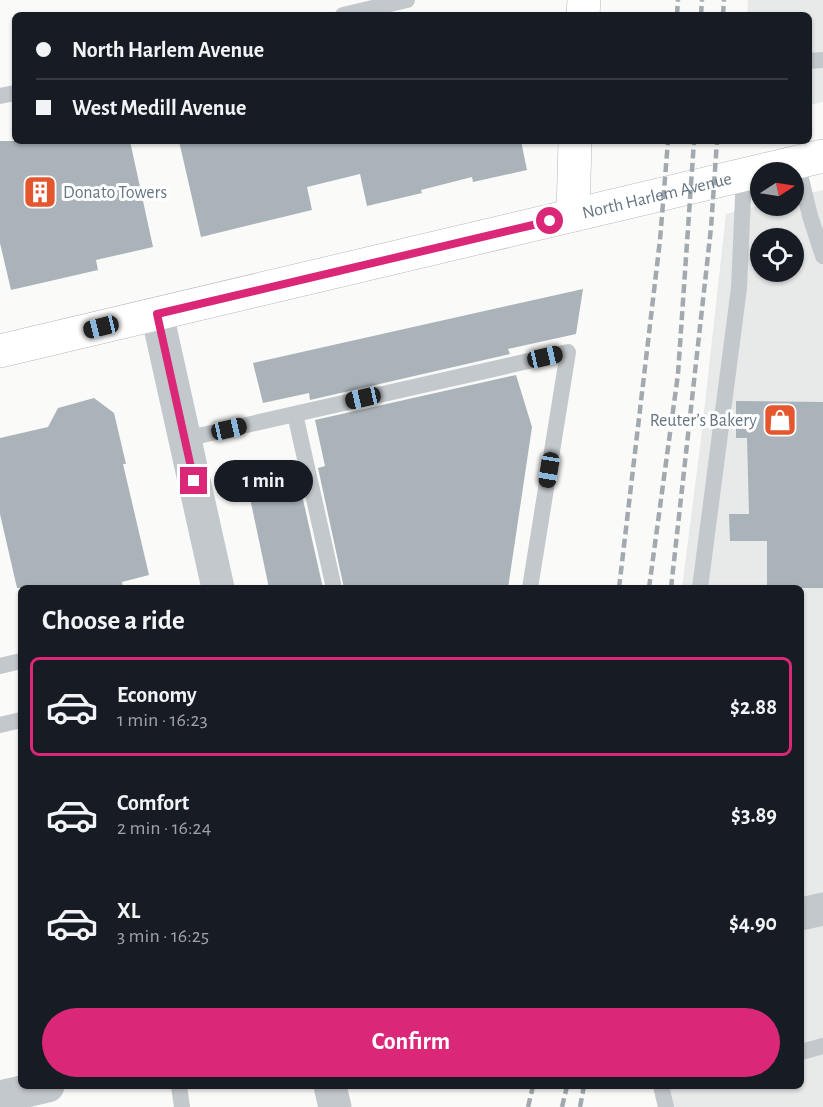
<!DOCTYPE html>
<meta charset="utf-8">
<style>
body{margin:0;font-family:"Alegreya Sans",sans-serif;background:#242831;color:#f1f3f6;height:100vh;display:flex;flex-direction:column;font-size:22px;white-space:nowrap}
*{box-sizing:border-box;margin:0}
p{font-size:20px;color:#9ea1a6}
.icon{flex:none;width:33px;height:33px;fill:none;stroke:currentColor;stroke-width:2;stroke-linecap:round;stroke-linejoin:round}
.map{position:relative;flex:1;overflow:hidden}
.side{position:absolute;left:18px;top:585px;width:786px;height:504px;display:flex;flex-direction:column;background:#171b24;border-radius:9px;box-shadow:0 2px 4px #0004}
.side>*{flex:none}
.guide{position:absolute;left:12px;top:12px;width:800px;height:132px;border-radius:9px;box-shadow:0 2px 4px #0004;display:grid;align-content:center;height:132px;padding:0 24px;background:#171b24}
.needle{width:39px;rotate:78deg}
.buttons{position:absolute;left:750px;top:162px;display:grid;gap:12px}
.buttons a{display:grid;place-items:center;width:54px;height:54px;border-radius:50%;background:#171b24;box-shadow:0 2px 4px #0004;font-size:30px}
.end{position:absolute;width:27px;height:27px;margin:-14px;border:8px solid #db2777;background:#fff;box-shadow:0 0 0 3px #fff}
.from{border-radius:50%}
.bubble{position:absolute;height:42px;border-radius:21px;background:#171b24;box-shadow:0 2px 4px #0004;font-size:20px;font-weight:700;line-height:42px;text-align:center}
.car{position:absolute;width:18px;height:36px;margin:-18px -9px;border-radius:8px;box-shadow:0 0 4px 2px #0007;background:linear-gradient(#222 24%,#8ab4d8 0 40%,#222 0 76%,#8ab4d8 0 86%,#222 0)}
.guide b{display:flex;align-items:center;gap:21px;height:57px;font-size:22px}
.guide b+b{border-top:2px solid #363941}
.guide i{width:15px;height:15px;background:#f1f3f6}
ul{padding:0;list-style:none}
li{display:flex;align-items:center;gap:18px;height:99px;margin:0 12px 9px;padding:0 12px;border:3px solid transparent;border-radius:9px}
li div{flex:1}
li b{display:block;font-size:22px}
li em{font-style:normal;font-weight:700}
li.current{border-color:#db2777}
li>.icon{width:54px;height:54px;stroke-width:1.5}
h2{padding:0 24px;font-size:27px;line-height:72px}
.action{display:flex;gap:12px;margin-top:auto;padding:12px 24px}
.action a{flex:1;height:69px;border-radius:36px;background:#db2777;color:#fff;font-size:24px;font-weight:700;line-height:69px;text-align:center}
.map>svg:first-child{display:block}
</style>
<div class="map">
<svg width="823" height="1107" viewBox="0 0 823 1107">
<rect width="100%" height="100%" fill="#fafaf8"/>
<!-- built -->
<g fill="#e8e9e9" fill-rule="evenodd">
<path d="M748,0H823V102L809,105L808,15H747Z"/>
<path d="M823,190V1107H662L657,1086H801V588H682L701,439L726,214L760,205L794,206V197ZM760,238H794V272H760Z"/>
</g>
<!-- building -->
<g fill="#aab3b9">
<path d="M0,141H130L153,247L96,260L98,270L11,290L0,243Z"/>
<path d="M179,141H521L527,170L473,182L472,177L421,190L422,193L367,206L360,174L307,187L312,210L201,237Z"/>
<path d="M583,289L576,334L508,349L510,354L310,400L309,393L263,403L253,363Z"/>
<path d="M516,375L532,427L508,588H344L318,468L325,466L315,420Z"/>
<path d="M94,398L114,413L126,464H123L149,575L122,582L123,588H17L0,514V438L48,427L58,408Z"/>
<path d="M736,401L823,402V588H767V541H730L729,514H749L747,438H736Z"/>
<path d="M297,473L323,588H269L247,484Z"/>
</g>
<g fill="none" stroke-linecap="round" stroke-linejoin="round">
<defs>
<g id="secondary">
<path d="M583,15L584,0"/>
<path d="M573,215L575,141"/>
</g>
<g id="primary">
<path id="s1" d="M0,351L823,156"/>
</g>
</defs>
<!-- secondary casing -->
<use href="#secondary" stroke="#b3babf" stroke-width="34"/>
<!-- primary casing -->
<use href="#primary" stroke="#b5babe" stroke-width="34"/>
<!-- lane -->
<g stroke="#c3c8cc" stroke-width="16">
<path d="M343,15L407,0"/>
<path d="M808,61L823,60"/>
<path d="M0,96L15,93"/>
<path d="M797,162L810,216L823,256"/>
<path d="M295,414L334,588"/>
<path d="M185,439L568,352L530,588"/>
<path d="M700,588L739,288L744,174"/>
<path d="M0,666L21,661"/>
<path d="M0,725L21,720"/>
<path d="M801,1052L823,1046"/>
<path d="M179,1086L182,1107"/>
<path d="M661,1086L666,1107"/>
</g>
<!-- street -->
<g stroke="#c3c8cc" stroke-width="33">
<path d="M157,314L218,588"/>
<path d="M801,914L823,909"/>
<path d="M330,1086L335,1107"/>
<path d="M0,1097L48,1086"/>
</g>
<!-- secondary -->
<use href="#secondary" stroke="#fff" stroke-width="33"/>
<!-- primary -->
<use href="#primary" stroke="#fff" stroke-width="33"/>
<!-- rail -->
<g stroke="#a2aab0" stroke-width="4.5" stroke-dasharray="9 4.5" stroke-linecap="butt">
<path d="M677,15L678,0"/>
<path d="M701,15L702,0"/>
<path d="M723,15L724,0"/>
<path d="M619,588L660,240L668,141"/>
<path d="M649,588L678,374L694,141"/>
<path d="M671,588L711,228L717,141"/>
<path d="M528,1107L533,1086"/>
<path d="M562,1107L567,1086"/>
<path d="M580,1107L584,1086"/>
</g>
</g>
<g fill="none" stroke-linecap="round" stroke-linejoin="round">
<!-- route -->
<path stroke="#db2777" stroke-width="8" d="M194,481L157,314L550,221"/>
</g>
<!-- icons -->
<defs>
<symbol id="building-square" viewBox="-11 -11 22 22"><rect x="-9" y="-9" width="18" height="18" rx="4" fill="#e4572e" stroke="#fff"/><path d="M-4-6H4V6H1V3H-1V6H-4ZM-2.5-4.3h1.7v1.8h-1.7ZM.8-4.3h1.7v1.8H.8ZM-2.5-1h1.7V.8h-1.7ZM.8-1h1.7V.8H.8Z" fill="#fff"/></symbol>
<symbol id="shop-square" viewBox="-11 -11 22 22"><rect x="-9" y="-9" width="18" height="18" rx="4" fill="#e4572e" stroke="#fff"/><path d="M-5-2.5h2.3a2.7 3.5 0 0 1 5.4 0H5L5.5 6h-11ZM-1.5-2.5h3a1.5 2.3 0 0 0-3 0Z" fill="#fff"/></symbol>
</defs>
<g fill-rule="evenodd">
<use href="#building-square" x="21" y="173" width="38" height="38"/>
<use href="#shop-square" x="761" y="401" width="38" height="38"/>
</g>
<g text-anchor="middle" stroke-width="6" stroke-linejoin="round" paint-order="stroke">
<!-- poi labels -->
<g font-size="18" fill="#657683" stroke="#fff" text-anchor="start">
<text x="63" y="198">Donato Towers</text>
<text x="757" y="426" text-anchor="end">Reuter’s Bakery</text>
</g>
<!-- street labels -->
<g font-size="18" fill="#657683" stroke="#fff">
<text dy="6" stroke="none"><textPath href="#s1" startOffset="675">North Harlem Avenue</textPath></text>
</g>
</g>
</svg>
<div class="buttons">
<a><svg class="needle" viewBox="-14 -14 28 28"><path d="M0-13l5 13h-10z" fill="#e53935"/><path d="M0 13l5-13h-10z" fill="#9ea1a6"/></svg></a>
<a><svg class="icon" aria-label="locate" viewBox="0 0 24 24"><circle cx="12" cy="12" r="6"/><path d="M12 2v4M12 18v4M2 12h4M18 12h4"/></svg></a>
</div>
<i class="end from" style="left:550px;top:221px"></i>
<i class="end" style="left:194px;top:481px"></i>
<div class="bubble" style="left:214px;top:460px;width:99px">1 min</div>
<i class="car" style="left:101px;top:327px;rotate:256deg"></i>
<i class="car" style="left:545px;top:357px;rotate:77deg"></i>
<i class="car" style="left:363px;top:398px;rotate:257deg"></i>
<i class="car" style="left:229px;top:429px;rotate:77deg"></i>
<i class="car" style="left:549px;top:470px;rotate:189deg"></i>
<div class="guide">
<b><i class="from"></i>North Harlem Avenue</b>
<b><i></i>West Medill Avenue</b>
</div>
<section class="side">
<h2>Choose a ride</h2>
<ul>
<li class="current"><svg class="icon" aria-label="car" viewBox="0 0 24 24"><path d="M5 17H2v-5l4-1 3-4h7l3 4 3 1v5h-3M9 17h6M6 11h13"/><circle cx="7" cy="17" r="2"/><circle cx="17" cy="17" r="2"/></svg><div><b>Economy</b><p>1 min · 16:23</p></div><em>$2.88</em></li>
<li><svg class="icon" aria-label="car" viewBox="0 0 24 24"><path d="M5 17H2v-5l4-1 3-4h7l3 4 3 1v5h-3M9 17h6M6 11h13"/><circle cx="7" cy="17" r="2"/><circle cx="17" cy="17" r="2"/></svg><div><b>Comfort</b><p>2 min · 16:24</p></div><em>$3.89</em></li>
<li><svg class="icon" aria-label="car" viewBox="0 0 24 24"><path d="M5 17H2v-5l4-1 3-4h7l3 4 3 1v5h-3M9 17h6M6 11h13"/><circle cx="7" cy="17" r="2"/><circle cx="17" cy="17" r="2"/></svg><div><b>XL</b><p>3 min · 16:25</p></div><em>$4.90</em></li>
</ul>
<div class="action"><a>Confirm</a></div>
</section>
</div>
